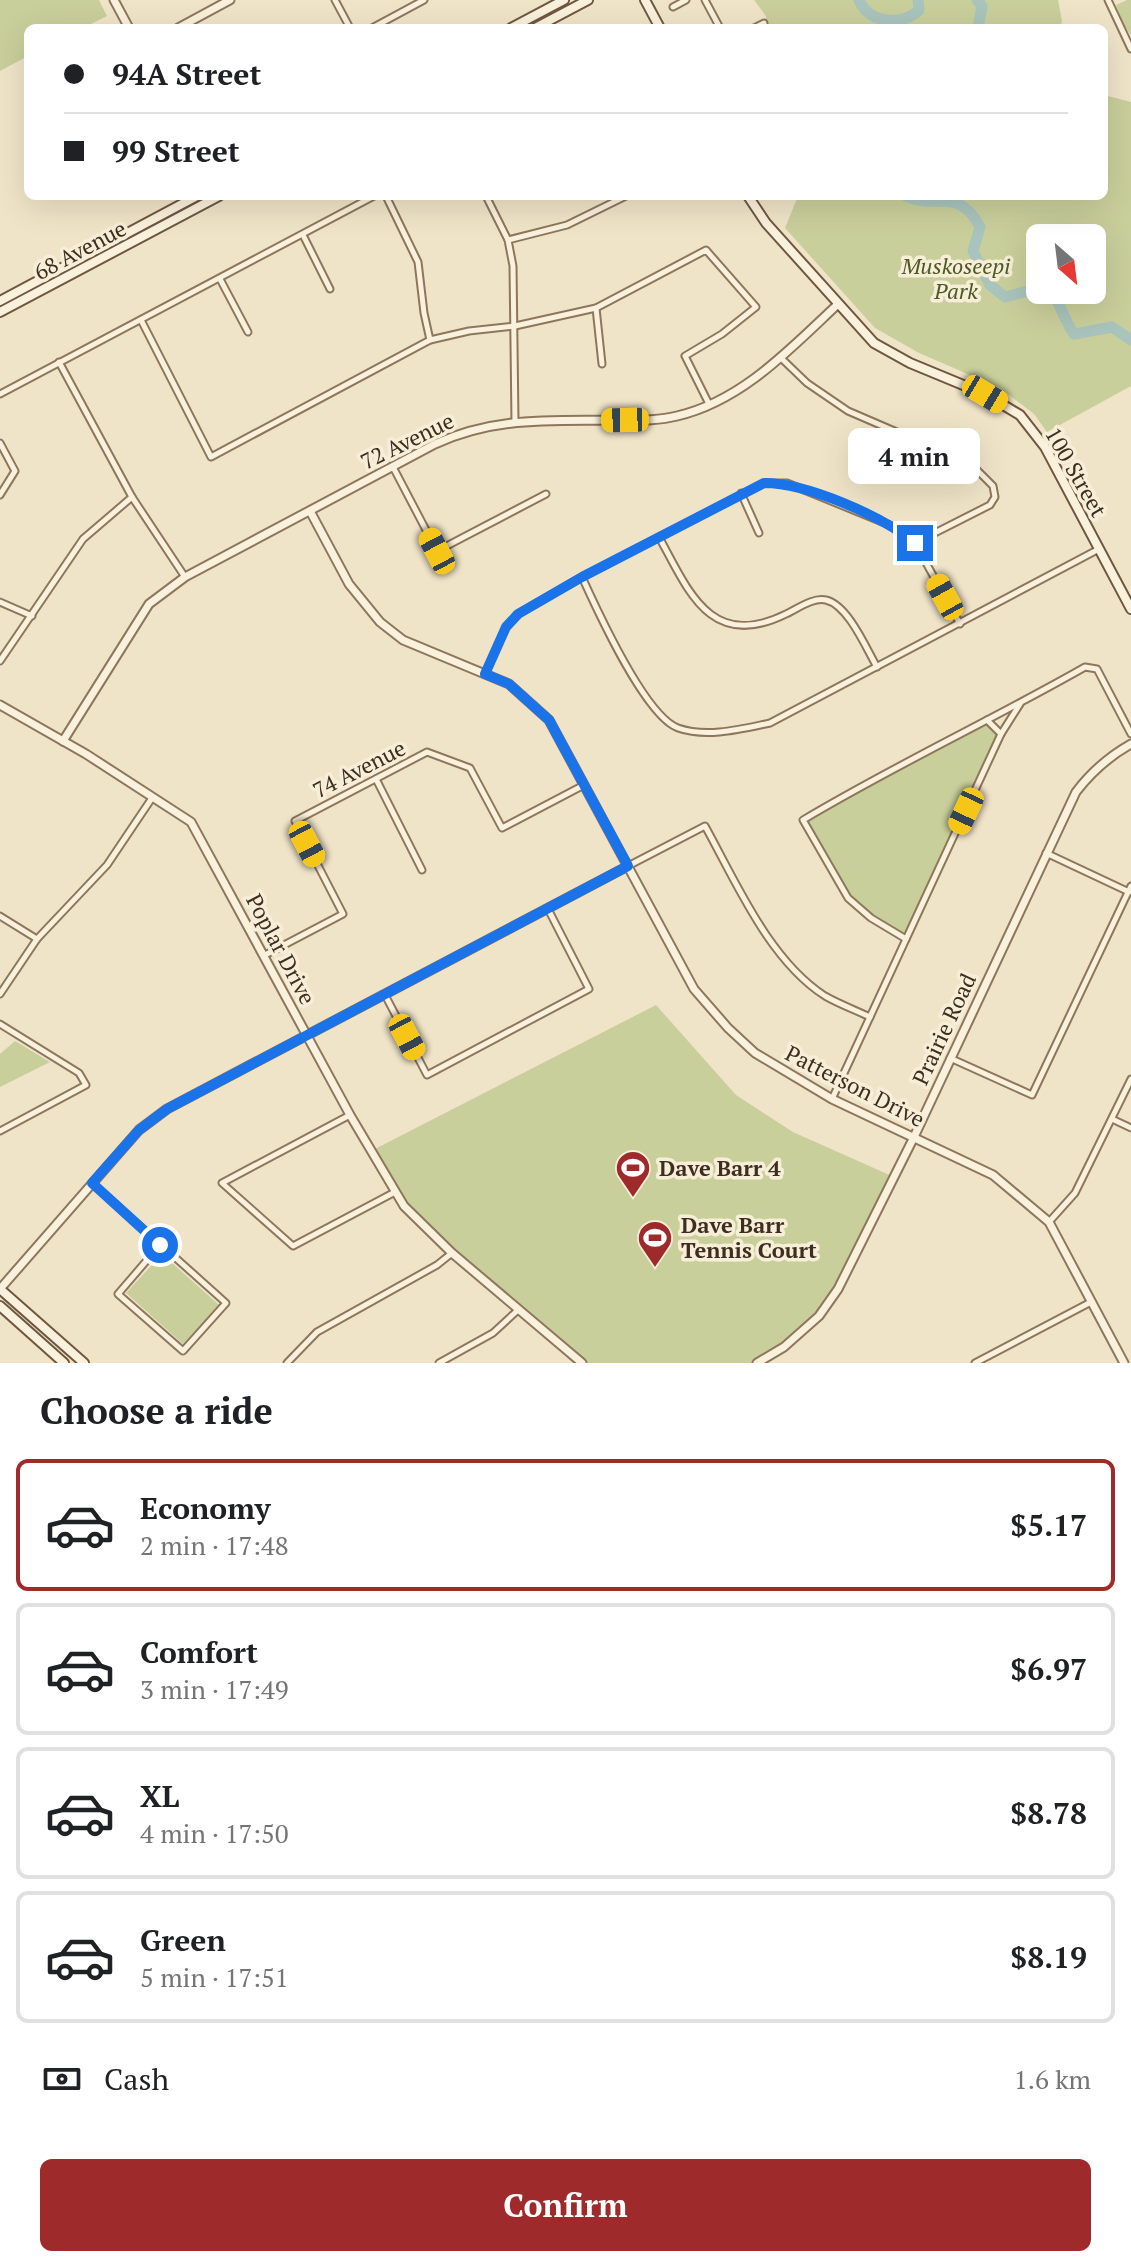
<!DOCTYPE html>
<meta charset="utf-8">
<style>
body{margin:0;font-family:"PT Serif",serif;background:#f2f2f2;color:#202124;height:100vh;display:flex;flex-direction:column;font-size:30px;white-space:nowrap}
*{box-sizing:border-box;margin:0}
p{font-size:26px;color:#757577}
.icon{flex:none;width:44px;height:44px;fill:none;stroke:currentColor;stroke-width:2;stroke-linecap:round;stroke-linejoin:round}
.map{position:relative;height:1363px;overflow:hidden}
.panel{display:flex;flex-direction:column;background:#fff;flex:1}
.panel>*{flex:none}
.guide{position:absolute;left:24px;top:24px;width:1084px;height:176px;border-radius:12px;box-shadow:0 8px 32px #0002;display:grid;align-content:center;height:176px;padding:0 40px;background:#fff}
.needle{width:52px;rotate:152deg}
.fabs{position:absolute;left:1026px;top:224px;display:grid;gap:16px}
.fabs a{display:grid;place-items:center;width:80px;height:80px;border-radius:12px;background:#fff;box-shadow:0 8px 32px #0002;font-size:40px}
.end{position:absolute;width:36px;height:36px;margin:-18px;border:10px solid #1a73e8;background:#fff;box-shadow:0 0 0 4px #fff}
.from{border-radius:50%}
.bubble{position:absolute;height:56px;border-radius:12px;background:#fff;box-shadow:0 8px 32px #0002;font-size:26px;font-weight:700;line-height:56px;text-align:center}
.car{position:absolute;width:24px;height:48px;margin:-24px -12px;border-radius:10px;box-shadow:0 0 6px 2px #0007;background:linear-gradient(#f5c518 24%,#345 0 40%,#f5c518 0 76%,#345 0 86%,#f5c518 0)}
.guide b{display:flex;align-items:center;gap:28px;height:76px;font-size:30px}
.guide b+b{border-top:2px solid #e0e0e0}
.guide i{width:20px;height:20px;background:#202124}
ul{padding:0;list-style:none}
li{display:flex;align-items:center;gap:24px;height:132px;margin:0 16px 12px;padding:0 24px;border:4px solid #e0e0e0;border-radius:12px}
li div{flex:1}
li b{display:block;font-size:30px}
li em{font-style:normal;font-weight:700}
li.on{border-color:#9e2a2b}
li>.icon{width:72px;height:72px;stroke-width:1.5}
h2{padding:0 40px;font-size:36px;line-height:96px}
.pay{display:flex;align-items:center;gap:20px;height:88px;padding:0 40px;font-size:30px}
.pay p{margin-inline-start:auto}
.action{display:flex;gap:16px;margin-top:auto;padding:16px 40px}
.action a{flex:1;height:92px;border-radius:12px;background:#9e2a2b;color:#fff;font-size:32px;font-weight:700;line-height:92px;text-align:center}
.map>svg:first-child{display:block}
</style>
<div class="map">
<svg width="1131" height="1363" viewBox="0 0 1131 1363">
<rect width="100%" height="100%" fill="#f0e4c8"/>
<!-- green -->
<g fill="#c9cf9b" fill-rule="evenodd">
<path d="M0,0H99L107,16L83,28H28V56L0,71Z"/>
<path d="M754,0H1058L1062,21L1060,28H766V16Z"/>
<path d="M1127,0H1131V35L1123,24L1116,5Z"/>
<path d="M1104,95L1131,102V386L1047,432L1034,414L1000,388L919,353L875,328L785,228L798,196H1104ZM1040,238H1092V290H1040Z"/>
<path d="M987,720L1001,734L906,939L871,918L848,898L803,820Z"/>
<path d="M656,1005L736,1095L793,1132L894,1177L838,1291L812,1322L764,1363H573L519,1309L404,1206L371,1151Z"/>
<path d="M15,1041L50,1062L0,1087V1054Z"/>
<path d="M162,1254L219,1305L183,1344L126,1293Z"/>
</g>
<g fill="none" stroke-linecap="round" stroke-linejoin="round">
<!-- river -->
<g stroke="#a9c4bc" stroke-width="11">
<path d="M859,0C868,23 902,27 919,10L918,0"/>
<path d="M977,0L982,6L978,28"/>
<path d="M906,196C936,211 958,185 980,227L973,251L990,285L1005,297L1040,288"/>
<path d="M1049,290C1059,298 1064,321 1074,334L1112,327L1131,340"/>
</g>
<defs>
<g id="minor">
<path d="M335,0L350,28"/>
<path d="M705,0L720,28"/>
<path d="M1108,0L1131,49"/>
<path d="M673,7L686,0"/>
<path d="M372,28L424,0"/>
<path d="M754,28L764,23"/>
<path d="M386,196L418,262L424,313L430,340"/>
<path d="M486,196L508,240L513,266L515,422"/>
<path d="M303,235L330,289"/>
<path d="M508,240L567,225L626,196"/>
<path d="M220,279L248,332"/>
<path d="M596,308L602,364"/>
<path d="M141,320L211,457L430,340L469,331L515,326L596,308L706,250L756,307L722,334L685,356L709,404"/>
<path d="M780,357L807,383L848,411L971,464L993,486L995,497L990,505L915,543"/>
<path d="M59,362L132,497L185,577"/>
<path d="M0,394L374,196"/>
<path d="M0,443L15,471L0,495"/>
<path d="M393,467L437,551L546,494"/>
<path d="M741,493L759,533"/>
<path d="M659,537C689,592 711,651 786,614C797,609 813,597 826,600C848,605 866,648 877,667"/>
<path d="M582,577C597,610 645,716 678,728C707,738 741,729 770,723L1099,549"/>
<path d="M0,602L32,616"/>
<path d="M0,661L83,539L132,497"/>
<path d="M485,674L506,627L518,614L582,577L764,483H787L897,528L915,543L960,624"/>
<path d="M987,720L1001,734"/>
<path d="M376,779L422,870"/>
<path d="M1046,853L1129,892"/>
<path d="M628,866L705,826C736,882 769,960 825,996C839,1004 855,1010 870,1017"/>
<path d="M0,916L37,939"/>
<path d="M906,939L871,918L848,898L803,820C895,765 992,720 1085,667L1097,669L1131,734"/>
<path d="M265,955L343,914L295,821L427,752L470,768L502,828L584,785"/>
<path d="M0,994L37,939L107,865L152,798"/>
<path d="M385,995L427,1075L589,989L548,909"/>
<path d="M0,1024L79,1073L86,1085L0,1131"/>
<path d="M950,1058L1032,1095L1131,886"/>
<path d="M832,1099L1001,734L1020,704"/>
<path d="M350,1115L222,1183L293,1246L395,1192"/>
<path d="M1112,1119L1131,1128"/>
<path d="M92,1183L226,1303L183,1351L118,1294L160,1245"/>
<path d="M1049,1222L1075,1193L1131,1079"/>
<path d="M287,1363L317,1332L437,1265L452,1253"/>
<path d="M439,1363L493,1333L519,1309"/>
<path d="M975,1363L1091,1302"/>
</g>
<g id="tertiary">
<path d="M114,0L129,28"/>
<path d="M178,28L230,0"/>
<path d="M310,511L349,584L380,622L403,640L509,684L549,720L694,989L728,1028L755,1053L832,1099L993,1175L1049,1222L1124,1363"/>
<path d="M0,705L86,754L191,822L350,1115L404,1206L452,1253L582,1363"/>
<path d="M63,741L149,604L185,577L435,444C496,416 551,421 616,420C637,420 657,421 677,416C742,401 791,348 837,305"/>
<path d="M0,1289L139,1130L167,1109L628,866"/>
<path d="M757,1363L784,1347L819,1316L838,1289L914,1137L1076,792C1092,771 1108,757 1131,744"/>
</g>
<g id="secondary">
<path d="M645,0L660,28"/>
<path d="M511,28L564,0"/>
<path d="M535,28L588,0"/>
<path d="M748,196L766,223L874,343L910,363L985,394L1020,415L1045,447L1131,609"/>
<path d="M0,301L197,196"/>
<path d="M0,312L219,196"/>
<path d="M0,1289L84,1363"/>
<path d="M0,1306L64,1363"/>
</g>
</defs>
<!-- minor casing -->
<use href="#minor" stroke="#8d765c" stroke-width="9"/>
<!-- tertiary casing -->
<use href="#tertiary" stroke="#8d765c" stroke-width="11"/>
<!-- secondary casing -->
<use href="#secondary" stroke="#6f573f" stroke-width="12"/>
<!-- minor -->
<use href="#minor" stroke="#faf1dc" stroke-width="5"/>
<!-- tertiary -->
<use href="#tertiary" stroke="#faf1dc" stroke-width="7"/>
<!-- secondary -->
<use href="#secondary" stroke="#faf1dc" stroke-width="8"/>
</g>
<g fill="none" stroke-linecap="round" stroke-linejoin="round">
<!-- route -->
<path stroke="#1a73e8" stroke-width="10" d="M160,1245L92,1183L139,1130L167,1109L628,866L549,720L509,684L485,674L506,627L518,614L582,577L764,483C807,483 882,516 915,543"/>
</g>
<!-- icons -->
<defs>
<symbol id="stadium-pin" viewBox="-11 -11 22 30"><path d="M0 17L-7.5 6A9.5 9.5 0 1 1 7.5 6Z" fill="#9e2a2b" stroke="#f7eed8"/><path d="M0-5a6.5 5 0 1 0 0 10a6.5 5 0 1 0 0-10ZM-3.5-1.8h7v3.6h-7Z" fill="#fff"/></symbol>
</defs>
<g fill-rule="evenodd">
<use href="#stadium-pin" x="613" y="1148" width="40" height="54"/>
<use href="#stadium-pin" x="635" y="1218" width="40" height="54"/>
</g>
<g text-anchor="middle" stroke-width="7" stroke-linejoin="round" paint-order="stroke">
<!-- street labels -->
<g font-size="22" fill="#3d2e20" stroke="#f7eed8">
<text transform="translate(80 250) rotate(-28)" y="8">68 Avenue</text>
<text transform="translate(407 441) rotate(-26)" y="8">72 Avenue</text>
<text transform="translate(1076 472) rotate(60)" y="8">100 Street</text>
<text transform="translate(359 769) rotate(-27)" y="8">74 Avenue</text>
<text transform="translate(281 949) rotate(62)" y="8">Poplar Drive</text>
<text transform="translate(944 1029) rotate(-65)" y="8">Prairie Road</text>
<text transform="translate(855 1086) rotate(27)" y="8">Patterson Drive</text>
</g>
<!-- park labels -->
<g font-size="22" font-style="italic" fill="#4d5a26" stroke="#f7eed8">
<text x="956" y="274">Muskoseepi<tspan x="956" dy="25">Park</tspan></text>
</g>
<!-- poi labels -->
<g font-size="22" font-weight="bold" fill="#3d2e20" stroke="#f7eed8" text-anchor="start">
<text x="659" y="1176">Dave Barr 4</text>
<text x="681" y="1233">Dave Barr<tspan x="681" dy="25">Tennis Court</tspan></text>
</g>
</g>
</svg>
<div class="fabs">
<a><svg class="needle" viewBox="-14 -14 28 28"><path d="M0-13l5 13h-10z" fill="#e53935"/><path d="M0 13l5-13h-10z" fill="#757577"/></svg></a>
</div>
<i class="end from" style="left:160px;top:1245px"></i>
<i class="end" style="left:915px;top:543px"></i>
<div class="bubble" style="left:848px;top:428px;width:132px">4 min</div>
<i class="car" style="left:985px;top:394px;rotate:121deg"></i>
<i class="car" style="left:625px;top:420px;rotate:269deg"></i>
<i class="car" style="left:437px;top:551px;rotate:332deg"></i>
<i class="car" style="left:945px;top:597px;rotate:331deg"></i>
<i class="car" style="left:966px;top:811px;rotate:205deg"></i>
<i class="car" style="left:307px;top:844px;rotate:152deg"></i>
<i class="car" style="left:407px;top:1037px;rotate:152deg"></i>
<div class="guide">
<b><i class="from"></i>94A Street</b>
<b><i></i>99 Street</b>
</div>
</div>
<section class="panel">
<h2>Choose a ride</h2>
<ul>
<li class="on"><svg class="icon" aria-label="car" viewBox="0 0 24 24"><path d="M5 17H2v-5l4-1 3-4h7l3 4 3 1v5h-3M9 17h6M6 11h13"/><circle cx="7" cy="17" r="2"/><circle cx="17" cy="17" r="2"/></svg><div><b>Economy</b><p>2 min · 17:48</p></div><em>$5.17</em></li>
<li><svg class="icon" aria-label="car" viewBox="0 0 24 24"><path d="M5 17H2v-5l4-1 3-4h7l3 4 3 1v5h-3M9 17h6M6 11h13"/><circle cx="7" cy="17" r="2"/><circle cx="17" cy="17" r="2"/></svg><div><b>Comfort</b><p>3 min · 17:49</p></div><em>$6.97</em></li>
<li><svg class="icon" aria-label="car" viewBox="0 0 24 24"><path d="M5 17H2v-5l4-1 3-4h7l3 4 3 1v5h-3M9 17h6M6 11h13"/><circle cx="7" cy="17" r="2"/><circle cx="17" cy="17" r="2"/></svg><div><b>XL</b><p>4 min · 17:50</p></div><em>$8.78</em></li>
<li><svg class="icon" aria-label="car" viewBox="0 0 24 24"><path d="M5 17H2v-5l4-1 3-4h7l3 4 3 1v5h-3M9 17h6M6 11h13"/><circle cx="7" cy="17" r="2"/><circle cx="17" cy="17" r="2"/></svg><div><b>Green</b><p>5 min · 17:51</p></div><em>$8.19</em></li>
</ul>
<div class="pay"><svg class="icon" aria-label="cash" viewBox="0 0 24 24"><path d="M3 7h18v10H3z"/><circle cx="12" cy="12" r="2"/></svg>Cash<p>1.6 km</p></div>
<div class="action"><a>Confirm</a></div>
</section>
